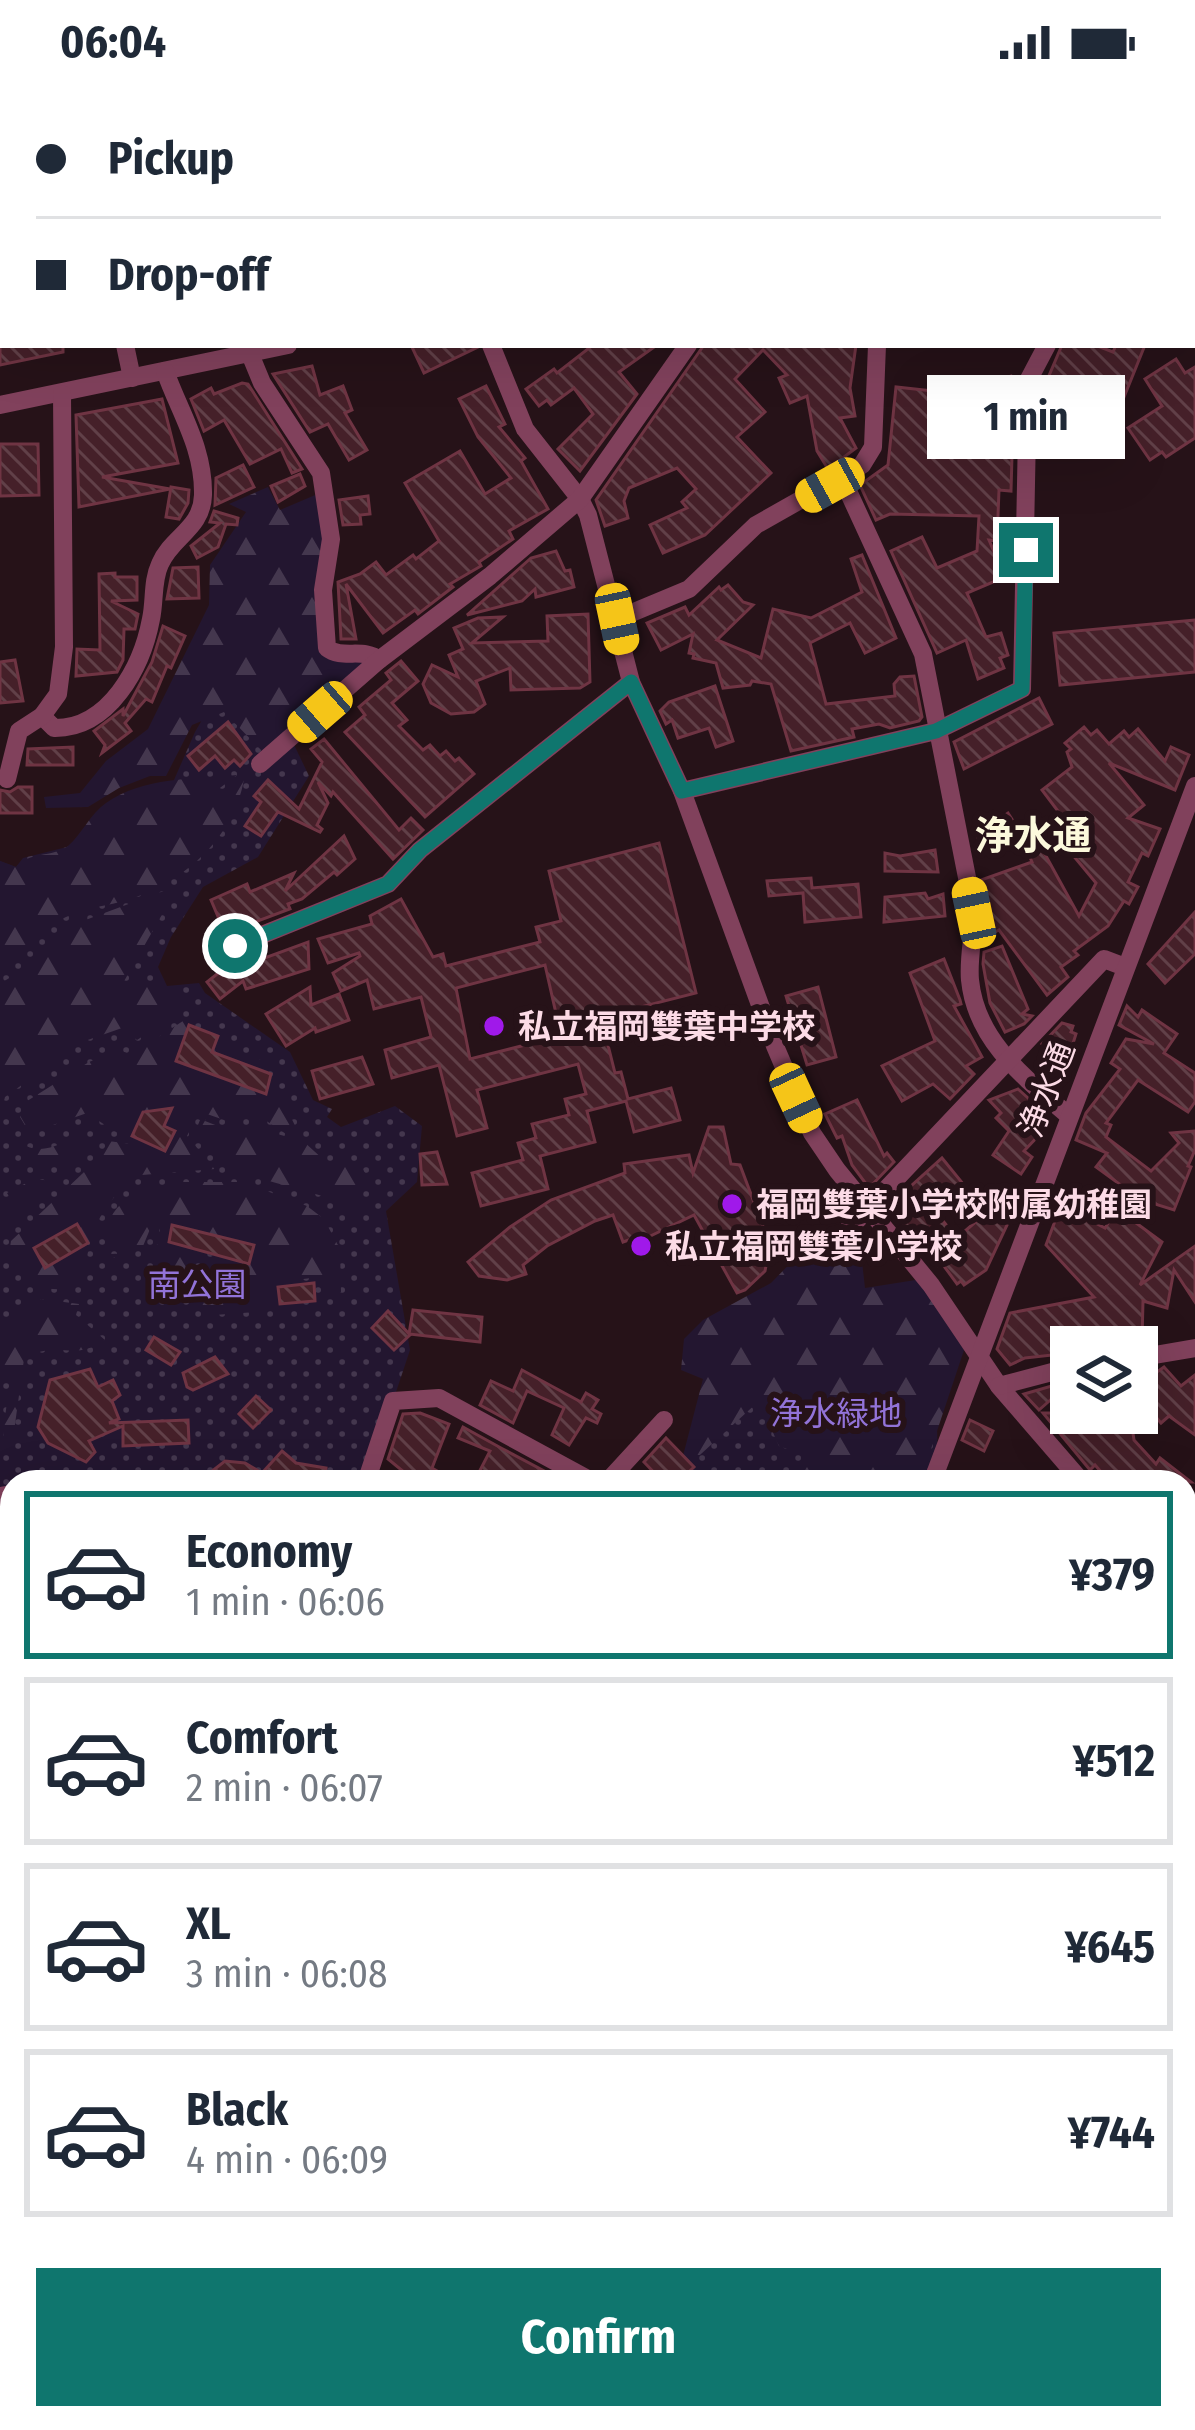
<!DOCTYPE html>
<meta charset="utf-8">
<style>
body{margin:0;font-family:"Fira Sans Condensed","Noto Sans JP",sans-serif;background:#f6f6f7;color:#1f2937;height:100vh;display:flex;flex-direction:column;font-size:45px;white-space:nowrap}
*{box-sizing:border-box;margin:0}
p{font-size:39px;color:#747a83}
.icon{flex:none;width:66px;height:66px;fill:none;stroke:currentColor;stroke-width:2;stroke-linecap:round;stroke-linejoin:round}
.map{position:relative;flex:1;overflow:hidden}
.sheet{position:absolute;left:0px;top:1386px;width:1197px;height:960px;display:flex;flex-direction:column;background:#fff;border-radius:36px 36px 0 0;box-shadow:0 12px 48px #0002}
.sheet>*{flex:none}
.hud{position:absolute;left:0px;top:0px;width:1197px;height:264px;box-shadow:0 12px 48px #0002;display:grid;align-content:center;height:264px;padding:0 36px;background:#fff}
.controls{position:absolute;left:1050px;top:1242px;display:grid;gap:24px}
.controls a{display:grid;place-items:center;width:108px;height:108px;border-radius:0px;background:#fff;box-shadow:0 12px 48px #0002;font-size:60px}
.end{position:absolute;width:54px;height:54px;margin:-27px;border:15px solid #0f766e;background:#fff;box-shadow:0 0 0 6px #fff}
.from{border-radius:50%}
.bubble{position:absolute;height:84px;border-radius:0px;background:#fff;box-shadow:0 12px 48px #0002;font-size:39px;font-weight:700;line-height:84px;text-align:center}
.car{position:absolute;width:36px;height:72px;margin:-36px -18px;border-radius:15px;box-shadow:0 0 9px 3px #0007;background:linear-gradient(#f5c518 24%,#345 0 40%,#f5c518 0 76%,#345 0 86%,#f5c518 0)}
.hud b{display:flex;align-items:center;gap:42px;height:114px;font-size:45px}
.hud b+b{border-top:3px solid #e0e1e3}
.hud i{width:30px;height:30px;background:#1f2937}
ul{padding:21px 0 0;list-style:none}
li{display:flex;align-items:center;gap:36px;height:168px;margin:0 24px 18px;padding:0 12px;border:6px solid #e0e1e3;border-radius:0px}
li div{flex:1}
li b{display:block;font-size:45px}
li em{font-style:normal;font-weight:700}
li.selected{border-color:#0f766e}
li>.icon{width:108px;height:108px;stroke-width:1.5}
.action{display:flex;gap:24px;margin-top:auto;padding:24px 36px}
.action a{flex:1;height:138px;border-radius:0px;background:#0f766e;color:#fff;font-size:48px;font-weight:700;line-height:138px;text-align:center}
.status{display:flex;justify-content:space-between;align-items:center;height:84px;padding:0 60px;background:#fff;direction:ltr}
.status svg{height:33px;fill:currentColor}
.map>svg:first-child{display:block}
</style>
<div class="status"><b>06:04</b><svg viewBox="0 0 49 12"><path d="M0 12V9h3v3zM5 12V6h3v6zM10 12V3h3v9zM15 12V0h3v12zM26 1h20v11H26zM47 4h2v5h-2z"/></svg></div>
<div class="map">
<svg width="1195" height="2346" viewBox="0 0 1195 2346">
<defs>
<pattern id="grass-dots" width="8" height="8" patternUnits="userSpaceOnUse" patternTransform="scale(3)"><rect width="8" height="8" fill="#231630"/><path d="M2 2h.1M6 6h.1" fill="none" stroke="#44374e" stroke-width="1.8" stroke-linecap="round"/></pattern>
<pattern id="forest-firs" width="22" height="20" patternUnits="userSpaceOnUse" patternTransform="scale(3)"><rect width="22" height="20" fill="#231630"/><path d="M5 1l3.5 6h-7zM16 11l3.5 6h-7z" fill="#44374e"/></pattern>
<pattern id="garden-furrows" width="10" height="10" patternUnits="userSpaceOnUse" patternTransform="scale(3)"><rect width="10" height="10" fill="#231630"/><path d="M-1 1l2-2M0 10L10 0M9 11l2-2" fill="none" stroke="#44374e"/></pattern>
<pattern id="building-back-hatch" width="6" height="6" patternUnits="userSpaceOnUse" patternTransform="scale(3)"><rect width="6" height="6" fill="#452029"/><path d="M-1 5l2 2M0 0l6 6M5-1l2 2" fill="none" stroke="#614048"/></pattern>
</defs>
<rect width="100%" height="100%" fill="#261218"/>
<!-- grass -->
<g fill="url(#grass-dots)">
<path d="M232,584L309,624L287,646L309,692L258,773L203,803L171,853L158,883L167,902L199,899L205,909L290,968L313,1016L332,1025L327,1033L341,1043L395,1022L422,1042L417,1098L386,1127L410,1266L366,1398H12V2023H0V777L16,783L23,774L67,763L167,712L195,648Z"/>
<path d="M820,1251L937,1344L938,1382L931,1398H671Z"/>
</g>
<!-- forest -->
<g fill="url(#forest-firs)">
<path d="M268,403L280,426L320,409L327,469L322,569L370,575L262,667L224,628L192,641L166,692H150L119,704L88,723L46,724L44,713L80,709L106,677L148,645L209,521L210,481L246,428L229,420Z"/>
<path d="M237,691L212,710L220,717L244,695C233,760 172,809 107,821C90,824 70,830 54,839C33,852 22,878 0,891V777L16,783C29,767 52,774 68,762C82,750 90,730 106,719C143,693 194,695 237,691Z"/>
<path d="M169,805L168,820L123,899L167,902L179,917L190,913L179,929L137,956L122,944L82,958L5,1013L0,1033V899C29,886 44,857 72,841Z"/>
<path d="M183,937L222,960L264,977L299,1050L289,1052L259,1032L230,1038L207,1030L205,1037L228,1046L248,1042L303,1057L325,1077L361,1082L365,1089L360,1142L326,1113L226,1085L203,1061L196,1046L200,1036L196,1034L187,1052L215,1085L142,1091C120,1101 99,1129 92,1152C86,1170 86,1192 71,1206L35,1204L8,1176L11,1157L100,1073L108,1057L139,1061L133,1051L114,1047L87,1029L36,1047L26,1043L20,1033L24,1019L89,978L119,966L140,974L141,964Z"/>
<path d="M0,1035C24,1068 36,1073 73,1054L88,1058L66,1083L32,1082L0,1051Z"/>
<path d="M34,1095L53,1097L0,1146V1131L14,1121L7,1109Z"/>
<path d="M179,1098H243L307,1122L324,1135L340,1165L341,1208L322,1218L324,1204L319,1193L280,1198L267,1218L270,1227L214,1231L143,1183L106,1171C149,1160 160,1228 222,1175L194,1165L195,1185L177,1190L154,1174L160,1147L155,1133L141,1167L104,1156C111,1112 141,1105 179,1098Z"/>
<path d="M858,1143L865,1204L922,1195L964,1266L920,1398H793L811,1374L779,1362L759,1317L678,1391L703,1295L681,1286L684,1255L703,1236L771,1199L823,1146Z"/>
<path d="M41,1215L79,1220L76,1231L105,1256C72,1279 59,1254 24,1275L12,1362L6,1361L3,1349L11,1287H0V1238Z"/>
<path d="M12,1873V2023H0V1874Z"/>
<path d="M752,2334H991L1009,2344L1038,2346H785Z"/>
</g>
<!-- garden -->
<path fill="url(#garden-furrows)" d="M12,2033V2334H693L700,2346H0V2035Z"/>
<!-- building -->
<g fill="url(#building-back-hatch)" stroke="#6f3443" stroke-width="3" fill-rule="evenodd">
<path d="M0,261H63V268L0,281Z"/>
<path d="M411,261H478V263L424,289Z"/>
<path d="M593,261H657L619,288L637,310L580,387L558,365L593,330L574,304L551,321L547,316L539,322L526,305L554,285L557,289Z"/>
<path d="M704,261H856L850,304L855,332L840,334L856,364L828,385L817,367L807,312L790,319L779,294L787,291L763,266L735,295L765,328L737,353L771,389L705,451L663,469L650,441L687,424L682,418L696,405L677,384L629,404L624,417L628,434L605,442L596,416Z"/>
<path d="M1062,261H1095L1113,268L1116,261H1145L1120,323L1048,294Z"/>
<path d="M1176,275L1185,289L1195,283V354L1166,373L1162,368L1150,376L1128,344L1162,322L1145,295Z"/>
<path d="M312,282L320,311L343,302L352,326L345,329L367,366L349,376L328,340L310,348L273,290Z"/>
<path d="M1011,292L1014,302L1011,407L999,406L997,457L989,456L1005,493L967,509L986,553L1001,549L1008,571L1000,574L1004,584L978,595L966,556L937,569L891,467L922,453L937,484L977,467L979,432L890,430L876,436L860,401L888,381L896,303L943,308L936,364L993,368L995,336L973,334L975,302Z"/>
<path d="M242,299L248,300L302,385L292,389L281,365L250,380L224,336L204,347L191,315L211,304L214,310Z"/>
<path d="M486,302L505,340L499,343L525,374L521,377L548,425L509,447L513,455L479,478L481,482L450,500L453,503L418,530L415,526L383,549L346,500L356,555H341L338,498L360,490L376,478L386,491L413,471L416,475L439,457L405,399L460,367L485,410L511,394L478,353L459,315Z"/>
<path d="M162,315L178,379L102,393L170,405L79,423L76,331Z"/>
<path d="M0,360H38L39,411L0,412Z"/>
<path d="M243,381L254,403L215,421L216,394Z"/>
<path d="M300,390L305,402L278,418L271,402Z"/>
<path d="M171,403L189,406L188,419L179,435L166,433Z"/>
<path d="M368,412L370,430L360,431L361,440L343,441L339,416Z"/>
<path d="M214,427L238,434L237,441L226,440L218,463L197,474L191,462L220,439L210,438Z"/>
<path d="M556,467L565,487L570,486L574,503L536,513L535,505L522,517L467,531L531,474Z"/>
<path d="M862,471L896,554L865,569L850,539L810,559L826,620L895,612L894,600L900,593L914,592L922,633L919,637L890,644L879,640L852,645L854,653L791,667L771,600L752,597L750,601L723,604L716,579L693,574L694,570L689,569L693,550L661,566L647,539L685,523L689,531L719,503L721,506L728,501L743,518L753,521L717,556L761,574L773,525L811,534L862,508L851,475Z"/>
<path d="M198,483L199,514L167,515L173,484Z"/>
<path d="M115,489V493H137V516L111,517L138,530L135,545H124L123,576L117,588L76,592L77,565L100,566L99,490Z"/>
<path d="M588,530L590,598L580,604L511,606L510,584L476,597L485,620L474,628L451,630L431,619L423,600L432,581L458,593L449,571L463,565L454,544L478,534L503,533L472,559L548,557L547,532Z"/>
<path d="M1195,536V588L1060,601L1054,549Z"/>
<path d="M163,542L185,552L171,584L167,582L152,618L146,615L125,639L131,647L102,669L105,661L94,647L123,625V632L152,578Z"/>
<path d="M15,576L23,617L0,619V578Z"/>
<path d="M401,577L418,597L392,619L407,636L399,642L423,666L430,661L440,672L446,667L455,677L459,674L474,690L425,733L345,648L365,631L359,623L391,596L386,589Z"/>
<path d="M715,602L733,657L716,663L709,644L678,654L672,636L666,640L660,627L669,618Z"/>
<path d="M1039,614L1052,640L964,685L954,658Z"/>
<path d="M228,638L251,670L240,682L234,676L225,684L215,672L199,686L188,672Z"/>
<path d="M1084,643L1091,651L1097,646L1109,660L1124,647L1129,653L1138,645L1165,677L1171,663L1189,671L1175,706L1109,679L1144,721L1128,734L1160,745L1148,772L1142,769L1128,798L1138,803L1129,820L1124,817L1108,842L1074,867L1078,871L1061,883L1068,893L1047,911L999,846L989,851L981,796L1032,778L1029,771L1041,763L1079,832L1096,799L1057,752L1070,743L1042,706L1072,683L1067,668L1071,665L1065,659Z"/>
<path d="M324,655L399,746L411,734L423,746L393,775L333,708L331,712L318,698L328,719L317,741L322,745L320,748L278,728L261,752L245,742L261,718L254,712L268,696L299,725L322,678L311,665Z"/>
<path d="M73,663V681H27L28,665Z"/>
<path d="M18,703H32V729H0V706L10,708Z"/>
<path d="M1008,729L1021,749L989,770L978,754L982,752L980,748Z"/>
<path d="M344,752L355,775L337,791L334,788L302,815L288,820L290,825L225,849L211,816L247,800L250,808L294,789L285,807Z"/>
<path d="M659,759L696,909L601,933L615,989L621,988L628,1015L671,1004L680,1036L634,1048L626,1017L587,1027L595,1058L540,1072L548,1105L481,1122L472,1089L523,1076L518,1059L536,1054L532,1040L569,1031L565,1015L586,1010L578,980L477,1006L487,1044L457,1052L439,981L392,994L385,966L431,953L421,913L374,925L367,896L341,907L333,889L360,872L359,869L328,879L318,855L372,840L370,832L401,815L433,873L443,870L446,882L540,858L536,843L561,837L549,787ZM545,881L560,947L547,950L549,955L470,975L456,904Z"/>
<path d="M935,766L938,788L885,787V769L900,772Z"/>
<path d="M811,794L812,804L858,800L861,833L805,838L803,809L769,812L767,797Z"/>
<path d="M925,809L928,815L943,810L945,832L884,838L885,813Z"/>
<path d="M1195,828V870L1165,899L1148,880Z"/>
<path d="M308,858L309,885L246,905L243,897L220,915L207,898L226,883L229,887Z"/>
<path d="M1002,862L1028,925L1022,930L1032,932L1024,940L1005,948L990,919L983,880L984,868Z"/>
<path d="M944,875L960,916L961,920L954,922L982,973L966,982L974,990L950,1015L933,1000L902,1017L882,982L935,957L910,889Z"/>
<path d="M310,903L311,921L339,910L349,936L316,948L315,944L286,962L266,930Z"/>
<path d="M818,903L836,973L807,981L786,912Z"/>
<path d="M1127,922L1138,933L1142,926L1177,950L1164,969L1195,989V1018L1188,1028L1138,996L1106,1039L1111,1041L1106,1053L1151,1087L1179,1059L1171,1049L1195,1047V1066L1188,1082L1191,1083L1174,1126L1126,1111L1129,1107L1096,1083L1107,1069L1076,1056L1086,1029L1120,985L1111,979L1126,955L1154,960L1119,941Z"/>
<path d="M1062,939L1073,942L1071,948L1076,950L1070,969L1060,965L1058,977L1042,960Z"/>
<path d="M189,941L218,952L212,968L271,990L266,1010L176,977Z"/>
<path d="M362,973L373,1000L320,1015L312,987Z"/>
<path d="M1018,1005L1049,1033L1037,1045L1041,1049L1024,1067L1032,1073L1021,1090L993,1071L1009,1047L996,1034L1001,1029L989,1016Z"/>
<path d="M857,1016L884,1072L887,1069L894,1078L869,1104L852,1081L842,1052L837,1054L825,1030Z"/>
<path d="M172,1024L164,1042L175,1047L165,1067L132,1052L143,1028Z"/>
<path d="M709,1043H723L731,1080L740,1081L770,1161L765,1187L745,1206L737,1209L694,1131L642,1156L640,1152L623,1158L613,1131L595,1137L547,1162L523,1181L526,1190L507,1196L479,1192L468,1178L510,1143L551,1116L625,1089L624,1080L689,1071L693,1089Z"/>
<path d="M437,1068L447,1100L422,1101L420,1070Z"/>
<path d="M942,1074L964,1101L934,1126L957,1154L979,1135V1125L1008,1139L986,1186L964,1201L961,1197L957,1200L941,1178L938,1181L889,1122Z"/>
<path d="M1061,1121L1105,1144L1117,1125L1162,1158L1140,1201L1195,1162V1218L1174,1186L1167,1224L1143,1217L1142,1257L1129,1254L1128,1262L1071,1263V1269L1025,1274L1010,1281L997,1265L1010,1229L1094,1213L1046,1161Z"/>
<path d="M77,1140L88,1159L45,1184L34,1164Z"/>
<path d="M172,1141L254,1161L249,1180L169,1158Z"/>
<path d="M314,1199L315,1217L280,1220L278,1203Z"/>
<path d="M413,1226L482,1233L480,1258L409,1250Z"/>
<path d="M388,1227L410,1251L394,1266L372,1244Z"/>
<path d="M154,1253L180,1268L171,1281L146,1266Z"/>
<path d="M215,1273L228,1290L193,1306L187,1303L183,1289Z"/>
<path d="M1164,1283L1181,1302L1195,1291V1351L1169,1332L1161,1339L1137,1311V1302Z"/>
<path d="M90,1285L98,1303L113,1296L120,1311L112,1317L119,1335L109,1339L188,1336L189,1359L123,1362V1342L89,1357L95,1368L86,1378L48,1359L38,1343L50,1296Z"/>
<path d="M522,1286L581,1318L586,1309L598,1316L592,1325L601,1330L597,1339L586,1334L569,1361L552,1351L564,1324L527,1307L513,1339L480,1321L491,1297L513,1307Z"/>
<path d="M1062,1299L1065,1303L1039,1326L1024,1310Z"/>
<path d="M256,1312L271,1326L253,1344L239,1330Z"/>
<path d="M420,1329L449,1340L432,1384L456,1398H416L388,1375L403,1330Z"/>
<path d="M1043,1329H1130L1134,1356L1156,1380L1160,1374L1191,1398H1110L1095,1381L1090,1386Z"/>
<path d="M970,1336L993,1347L984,1367L962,1356Z"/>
<path d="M463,1343L501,1364L565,1398H474L490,1367L458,1354Z"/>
<path d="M666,1354L694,1383L678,1398H663L644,1378Z"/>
<path d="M282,1367L296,1379L326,1384L324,1398H198L225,1377L245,1379L262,1389Z"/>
</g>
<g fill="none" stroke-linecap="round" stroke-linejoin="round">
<!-- minor -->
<g stroke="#81415c" stroke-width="18">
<path d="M842,0L848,3"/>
<path d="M935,0L936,3"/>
<path d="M1188,0L1191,3"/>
<path d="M386,3L387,0"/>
<path d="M450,3L452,0"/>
<path d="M619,3L620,0"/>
<path d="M1042,3L1050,0"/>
<path d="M0,69H3"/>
<path d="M0,148H3"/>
<path d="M1194,244H1195"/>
<path d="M125,261L132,294"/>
<path d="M491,261L525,345L580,415L588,431L631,598L682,707L775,962L812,1049L837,1086L931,1201L999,1302L1082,1398"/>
<path d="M250,270L262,299L321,389L331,455L323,506L327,564C342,576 364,563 379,576"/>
<path d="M0,321L288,261"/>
<path d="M842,394L923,570L974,829C974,851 968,873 970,896C976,957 1025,994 1068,1031"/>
<path d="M617,535L689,505L756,441L862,381L873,363L877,261"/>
<path d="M42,632L54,644C109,645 142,583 151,535C155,517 152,497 160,480C172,452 202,445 203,411C204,364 180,329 165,287"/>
<path d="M260,680L379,576L490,492L580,415L688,261"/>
<path d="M7,695L19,647L42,632L58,610L64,563L62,310"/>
<path d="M682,707L936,647L1022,605L1028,297L1047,261"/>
<path d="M235,862L388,800L420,766L631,598"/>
<path d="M824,1171L1104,875L1125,883"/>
<path d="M1137,1274L1195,1264"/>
<path d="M999,1302L1071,1283"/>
<path d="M366,1398L393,1317L439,1314L593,1398"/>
<path d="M607,1398L664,1336"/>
<path d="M932,1398L1195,702"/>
<path d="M0,1412L12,1410"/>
<path d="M1185,1488L1195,1494"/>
<path d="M1185,1644L1195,1623"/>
<path d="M1185,1691L1195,1695"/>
<path d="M1185,1840L1195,1838"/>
<path d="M1185,1900L1195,1865"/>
<path d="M0,2030L12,2028"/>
<path d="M1185,2125L1195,2127"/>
<path d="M1185,2204L1195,2184"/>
<path d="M1185,2308L1195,2309"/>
<path d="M1093,2346L1114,2334"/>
</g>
</g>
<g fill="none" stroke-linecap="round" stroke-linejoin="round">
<!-- route -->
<path stroke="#0f766e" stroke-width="15" d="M235,862L388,800L420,766L631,598L682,707L936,647L1022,605L1026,466"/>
</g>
<!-- markers -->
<g fill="#a019ea" stroke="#261218" stroke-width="4.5">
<circle cx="494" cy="942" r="12"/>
<circle cx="732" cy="1120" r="12"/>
<circle cx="641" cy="1162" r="12"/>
</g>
<g text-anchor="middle" stroke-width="12" stroke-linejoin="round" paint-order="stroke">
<!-- poi labels -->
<g font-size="33" font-weight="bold" fill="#fcdbe6" stroke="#261218" text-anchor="start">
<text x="518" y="954">私立福岡雙葉中学校</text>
<text x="756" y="1132">福岡雙葉小学校附属幼稚園</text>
<text x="665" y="1174">私立福岡雙葉小学校</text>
</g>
<!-- street labels -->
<g font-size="33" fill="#fcdbe6" stroke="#261218">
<text transform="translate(1046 1005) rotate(-69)" y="12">浄水通</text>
</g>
<!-- park labels -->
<g font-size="33" fill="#9273d8" stroke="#261218">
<text x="197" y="1212">南公園</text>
<text x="836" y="1341">浄水緑地</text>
</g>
<!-- quarter labels -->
<g font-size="39" font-weight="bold" fill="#fcf9dc" stroke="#261218">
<text x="1033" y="765">浄水通</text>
</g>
</g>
</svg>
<div class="controls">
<a><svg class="icon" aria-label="layers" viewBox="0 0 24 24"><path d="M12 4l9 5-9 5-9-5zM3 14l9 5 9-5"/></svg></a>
</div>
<i class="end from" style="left:235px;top:862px"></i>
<i class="end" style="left:1026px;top:466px"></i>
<div class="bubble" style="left:927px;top:291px;width:198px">1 min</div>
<i class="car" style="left:830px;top:401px;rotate:241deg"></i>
<i class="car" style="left:617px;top:535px;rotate:168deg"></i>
<i class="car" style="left:320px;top:628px;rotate:229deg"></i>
<i class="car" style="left:974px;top:829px;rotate:348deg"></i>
<i class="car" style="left:796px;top:1014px;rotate:155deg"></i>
<div class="hud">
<b><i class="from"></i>Pickup</b>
<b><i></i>Drop-off</b>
</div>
<section class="sheet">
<ul>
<li class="selected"><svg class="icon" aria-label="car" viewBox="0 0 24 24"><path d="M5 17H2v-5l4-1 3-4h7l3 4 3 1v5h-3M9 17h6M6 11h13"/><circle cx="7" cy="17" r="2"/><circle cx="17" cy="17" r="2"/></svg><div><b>Economy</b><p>1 min · 06:06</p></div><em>¥379</em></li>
<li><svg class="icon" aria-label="car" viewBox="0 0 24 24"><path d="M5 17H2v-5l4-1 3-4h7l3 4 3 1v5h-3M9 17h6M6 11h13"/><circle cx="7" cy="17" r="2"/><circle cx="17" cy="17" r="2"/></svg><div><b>Comfort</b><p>2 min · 06:07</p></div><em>¥512</em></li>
<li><svg class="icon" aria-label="car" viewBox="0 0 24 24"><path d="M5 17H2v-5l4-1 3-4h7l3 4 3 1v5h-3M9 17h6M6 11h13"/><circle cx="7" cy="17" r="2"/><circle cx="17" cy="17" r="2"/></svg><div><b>XL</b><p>3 min · 06:08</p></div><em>¥645</em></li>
<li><svg class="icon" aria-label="car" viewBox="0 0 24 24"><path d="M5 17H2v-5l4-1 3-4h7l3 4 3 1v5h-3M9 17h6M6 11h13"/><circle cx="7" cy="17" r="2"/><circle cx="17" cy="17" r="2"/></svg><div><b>Black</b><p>4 min · 06:09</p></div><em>¥744</em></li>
</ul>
<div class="action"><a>Confirm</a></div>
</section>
</div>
